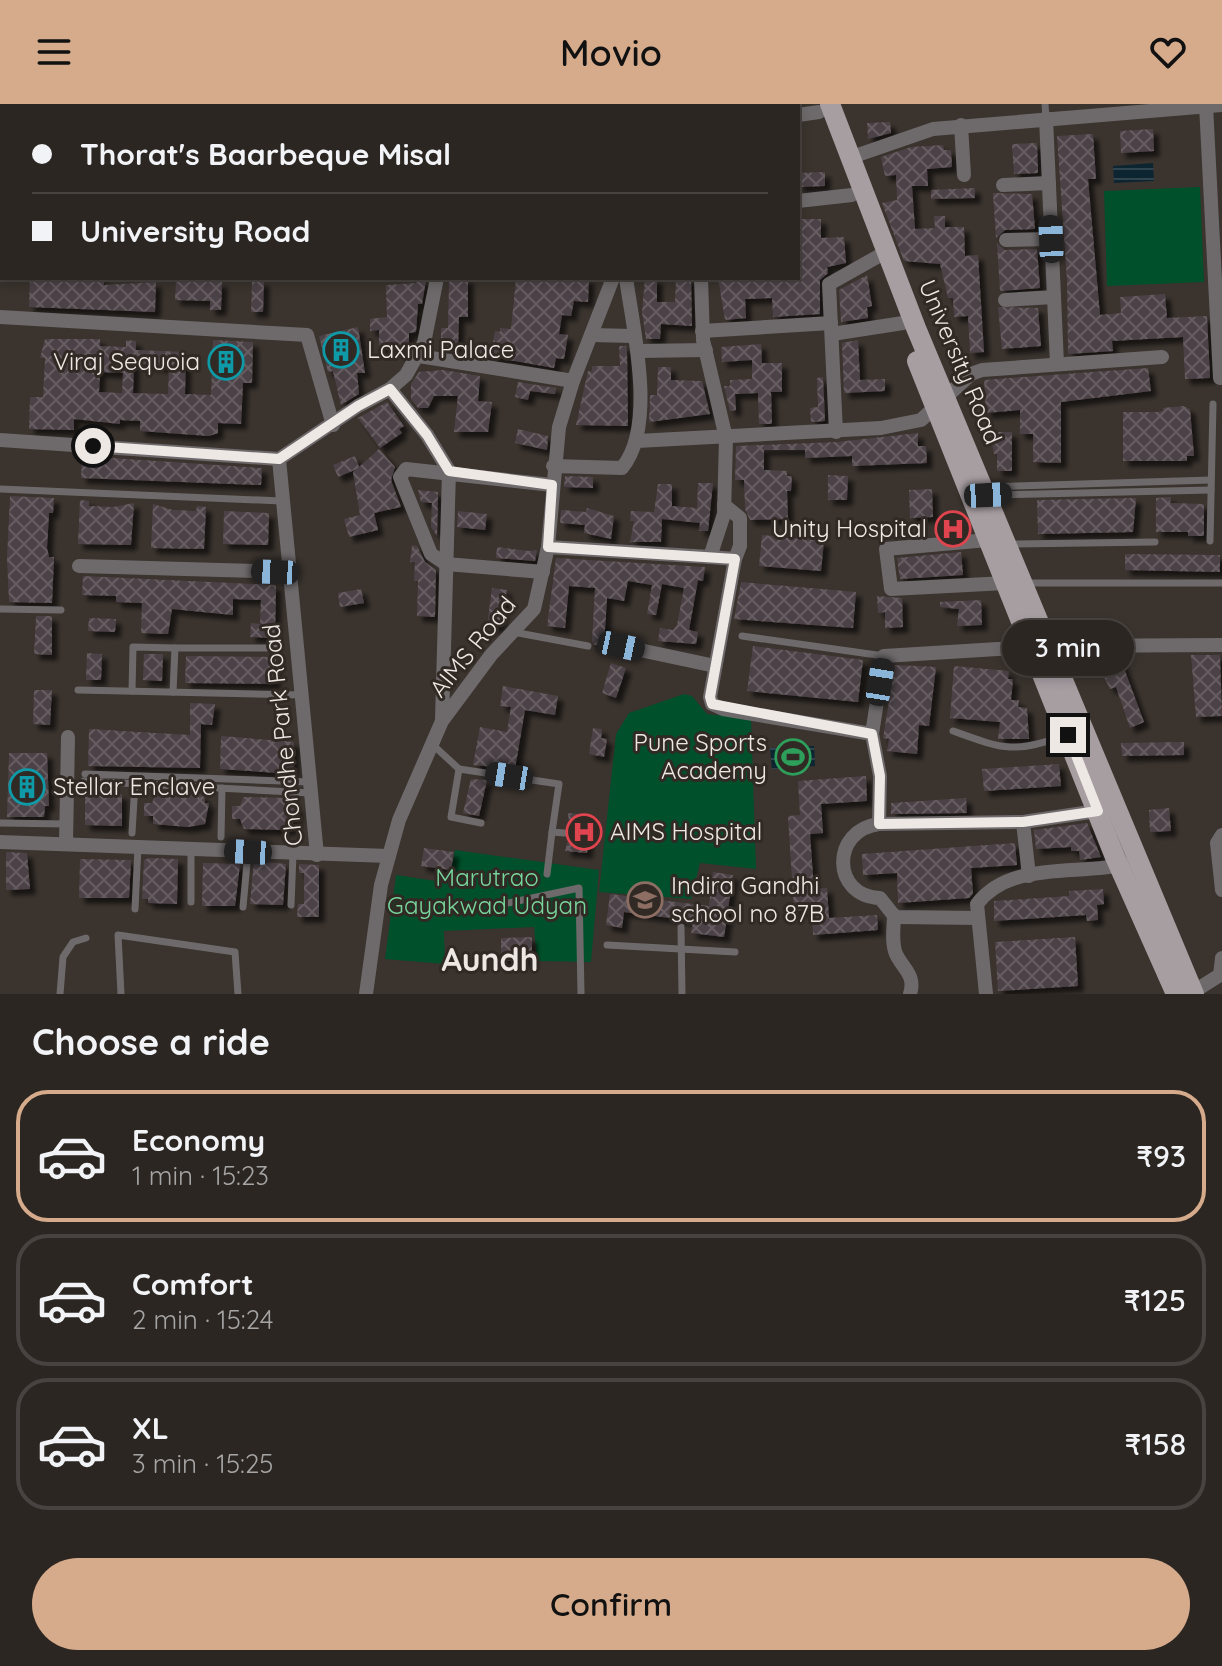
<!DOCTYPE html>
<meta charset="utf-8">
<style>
body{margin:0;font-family:Quicksand,sans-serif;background:#342e2a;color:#f1f3f6;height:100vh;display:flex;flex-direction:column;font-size:30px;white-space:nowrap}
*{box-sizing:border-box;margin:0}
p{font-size:26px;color:#a6a5a5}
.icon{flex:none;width:44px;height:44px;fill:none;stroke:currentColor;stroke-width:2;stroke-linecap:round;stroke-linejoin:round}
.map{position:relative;height:890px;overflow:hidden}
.panel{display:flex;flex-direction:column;background:#2c2622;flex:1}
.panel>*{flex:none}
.hud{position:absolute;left:0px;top:0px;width:800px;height:176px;box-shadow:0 4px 12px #0003,0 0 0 2px #484340;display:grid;align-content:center;height:176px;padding:0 32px;background:#2c2622}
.end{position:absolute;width:36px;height:36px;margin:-18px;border:10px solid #eee8e5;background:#111;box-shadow:0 0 0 4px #111}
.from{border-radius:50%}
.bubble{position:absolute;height:56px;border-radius:28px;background:#2c2622;box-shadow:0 4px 12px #0003,0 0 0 2px #484340;font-size:26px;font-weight:600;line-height:56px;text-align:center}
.car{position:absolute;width:24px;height:48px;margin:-24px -12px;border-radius:10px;box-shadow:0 0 6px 2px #0007;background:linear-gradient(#222 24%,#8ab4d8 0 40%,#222 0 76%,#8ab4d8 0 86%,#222 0)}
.hud b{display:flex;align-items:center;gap:28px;height:76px;font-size:30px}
.hud b+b{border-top:2px solid #484340}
.hud i{width:20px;height:20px;background:#f1f3f6}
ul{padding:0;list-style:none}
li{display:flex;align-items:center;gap:24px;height:132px;margin:0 16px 12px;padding:0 16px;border:4px solid #484340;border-radius:32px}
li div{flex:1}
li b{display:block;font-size:30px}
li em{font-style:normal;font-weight:600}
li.on{border-color:#d6ab8b}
li>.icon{width:72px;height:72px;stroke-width:1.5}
h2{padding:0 32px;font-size:36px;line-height:96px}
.button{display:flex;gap:16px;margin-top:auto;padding:16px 32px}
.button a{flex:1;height:92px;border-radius:48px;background:#d6ab8b;color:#111;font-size:32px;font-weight:600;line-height:92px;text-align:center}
header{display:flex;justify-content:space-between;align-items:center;height:104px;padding:0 32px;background:#d6ab8b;color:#111;font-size:36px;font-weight:600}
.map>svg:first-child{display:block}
</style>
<header><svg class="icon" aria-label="menu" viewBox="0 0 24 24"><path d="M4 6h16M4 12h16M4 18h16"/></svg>Movio<svg class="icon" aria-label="heart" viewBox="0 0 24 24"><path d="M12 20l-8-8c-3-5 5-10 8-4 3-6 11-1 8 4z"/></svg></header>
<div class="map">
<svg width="1222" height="890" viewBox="0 0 1222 890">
<defs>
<pattern id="water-rules" width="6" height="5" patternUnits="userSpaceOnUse" patternTransform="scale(2)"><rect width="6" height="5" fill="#0d2531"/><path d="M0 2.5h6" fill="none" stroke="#31454f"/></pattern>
<pattern id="building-cross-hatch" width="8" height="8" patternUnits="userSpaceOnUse" patternTransform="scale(2)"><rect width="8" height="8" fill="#4c4246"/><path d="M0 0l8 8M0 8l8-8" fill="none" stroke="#665d61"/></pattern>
<filter id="shadow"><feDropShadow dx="5.5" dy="5.5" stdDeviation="2" flood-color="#0009"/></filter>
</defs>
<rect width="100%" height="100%" fill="#3a332e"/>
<!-- green -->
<g fill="#00502b">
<path d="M1200,83L1204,178L1107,182L1104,87Z"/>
<path d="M684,590L692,592L707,610L751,615L756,765L700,759L691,795L599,788L616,630L629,609Z"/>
<path d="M455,746L599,766L591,858L537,857L534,823L444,827L445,860L385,855L396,771L449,779Z"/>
</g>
<!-- water -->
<g fill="url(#water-rules)">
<path d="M1153,59L1154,77L1114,79L1113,62Z"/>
<path d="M814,642L815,662L772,665L770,644Z"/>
</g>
<!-- building -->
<g fill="url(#building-cross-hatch)" fill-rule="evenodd" filter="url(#shadow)">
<path d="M890,18L891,29L868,35L867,19Z"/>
<path d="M1153,25L1154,47L1121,49L1120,27Z"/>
<path d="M1093,30L1096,75H1088L1100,211L1121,209L1120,193L1165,190L1167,214L1207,212L1210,274L1185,275L1183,233L1112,237L1113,247L1068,250L1067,176L1057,32Z"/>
<path d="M1037,39L1038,69L1014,70L1012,40Z"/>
<path d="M943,41L944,46H951L952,63L927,65L928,82H912L915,125L935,124L934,112H945V123H964L965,152L978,151L984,248L970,249L968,212L954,213L953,194H948L940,160L904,157L882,99L897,96L896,71L885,72L881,53L911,43Z"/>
<path d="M825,68V82L798,83V69Z"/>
<path d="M975,84V94L931,95V86Z"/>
<path d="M993,89L1032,90L1035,125L1005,126L996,134Z"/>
<path d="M798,115H821V134L844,133L846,159L827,163L828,169L820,176V210L773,213L772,194L745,195L746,214L725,216L718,174H798Z"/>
<path d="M997,139L1005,146L1037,145L1040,184L1000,187Z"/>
<path d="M867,171L872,202L867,203L868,214L841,218L839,186Z"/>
<path d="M30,174H104V181L156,178L155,208L29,203Z"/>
<path d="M415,174L426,176L422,200H418L416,228L409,229V245L379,246V226L370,227V215L387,213L386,181L416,179Z"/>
<path d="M449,174H468V213H459L458,243H448L441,236V224H448Z"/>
<path d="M589,174L588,198L574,197L571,212L562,211L559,230L568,231L564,255L556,254L554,264L465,248L466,239L492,243L495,227L500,228V224L511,225L516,175Z"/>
<path d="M645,174H657V198H675L676,174H691L692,222L661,220L660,235H646L642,208Z"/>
<path d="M176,176L222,178L221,206H210V197L175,196Z"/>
<path d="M252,177H264L263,208H251Z"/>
<path d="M998,203L1038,204L1041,242L1002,245Z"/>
<path d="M358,223L365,269H357L359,290L341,301L333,267L328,268L319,232Z"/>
<path d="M45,235H100V242L126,243V236L136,237V246L186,248L185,290L211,291L213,236L253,238L252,279H243L241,320L218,319V329L209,332L140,327V317L120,316V320L74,315V326L29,325L30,293H43L45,254H40ZM134,259L169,264L168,290L133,289ZM100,268L123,269L122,289L99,288Z"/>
<path d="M858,236L860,276L885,275V287L844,289L842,239Z"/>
<path d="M761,240L762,259H782V288H771L772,320H759L758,289L735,290L736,306L730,307L724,282H730V276L752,275V256L722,258L721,243Z"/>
<path d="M619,242H626L627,247L628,322L576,321L588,267H592V262H620Z"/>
<path d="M658,263H671V276L702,277L710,310L649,318L650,291H657Z"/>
<path d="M1148,264L1151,287L1061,298V359L1033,358V330H1020V306L986,309L984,276Z"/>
<path d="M443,266L480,272L478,297L492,298L488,328H454L458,292H434L428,304H418L411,295V280L419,268Z"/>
<path d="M823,273L825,317L811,318L810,304L818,303L817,274Z"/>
<path d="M518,278L556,284L555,290L530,287L528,296L515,293Z"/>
<path d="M387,298L404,322L399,325L402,329L380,344L358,314Z"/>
<path d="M1183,302L1190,305L1194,352H1187V357H1123V308H1157L1163,307V304Z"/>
<path d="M518,325L548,332L547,346L515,339Z"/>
<path d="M990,328H1012V367H997V350H994Z"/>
<path d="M918,329V342H926L927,359L852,362V352L805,354V346H764V366L787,367V372H792L791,387H787L788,415L750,416L745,405L744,376H735L736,342L837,338Z"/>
<path d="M379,345L395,363L391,376L401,403L374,409L378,426L349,433L344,415L360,411L353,368L357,365L338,373L333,361L355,352L359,363Z"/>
<path d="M82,352L262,364L261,381L81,374Z"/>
<path d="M828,371L848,372L847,396H828Z"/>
<path d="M565,372L593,373V384L564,383Z"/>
<path d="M698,379H713L708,427H699L700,419L662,415L661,438H630L634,417H630L631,407L654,408L658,380H672V402L697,404Z"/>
<path d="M932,385L933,413L910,414L909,386Z"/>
<path d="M418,386L438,388L437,432L431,423L432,399L421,398Z"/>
<path d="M10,392L54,394L53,409H49L47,444L49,453H54L52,499L9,498L7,454Z"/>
<path d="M1171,393L1170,399L1204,400V432H1188V428H1156V394Z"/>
<path d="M1136,394L1133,428L1038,430L1037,396Z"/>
<path d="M80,396L89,397V402L113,403L134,399L131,441L78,440Z"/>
<path d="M153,400L173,406L196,407L197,402L206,403L204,445L151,444Z"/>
<path d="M587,404L614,412L611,435L584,429L585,421L560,419L561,406L586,408Z"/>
<path d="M224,407L269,409L268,441L223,440Z"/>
<path d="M458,407L487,410L485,426L457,423Z"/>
<path d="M762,431L824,437L821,467L759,462Z"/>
<path d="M412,441L417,442L425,458L436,466L435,513L417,512L418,477H414L415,458H410Z"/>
<path d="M497,443L528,447L537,446L535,457L496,454Z"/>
<path d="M961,448L963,471L900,475L897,454Z"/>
<path d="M1125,450L1220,451V468L1125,466Z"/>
<path d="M556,454L705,463L703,477L698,476L689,526L698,528L696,540L658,537L660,524L673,526L677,521L684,484L662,480L656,511L647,510L652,481L628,477L624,497L607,494L604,541H594L592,537L595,484L569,482L565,524L547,522Z"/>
<path d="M83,472L276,481L275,534L250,533L251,519L260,520L261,496L233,495V511L172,505L168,530L141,529L142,499L116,498V492L82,491Z"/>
<path d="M741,478L856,488L853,524L734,515Z"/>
<path d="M492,484L507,486L499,523L487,522Z"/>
<path d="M361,485L364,499L340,503L338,489Z"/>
<path d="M877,492L902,494L903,523L885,524V508L878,509Z"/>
<path d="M981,496L982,521L957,522L959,505L940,503V498Z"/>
<path d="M36,512H52V551L34,550Z"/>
<path d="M89,514L116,515L115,528L88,527Z"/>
<path d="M753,542L863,556L858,598L747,587Z"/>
<path d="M87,549L102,550L101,576H86Z"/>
<path d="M144,550H163L162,577L143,576Z"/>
<path d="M1191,551H1220L1222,612L1196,613Z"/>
<path d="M186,552L276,553L275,580L185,579Z"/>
<path d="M1114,555L1121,556L1144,618L1130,624L1116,583L1110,585L1098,561Z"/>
<path d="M611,559L626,564L616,594L602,589Z"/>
<path d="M895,561L936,563L929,622L919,621L917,650L887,647L889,635L883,634Z"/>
<path d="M954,562L1009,567L1008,575H1013L1011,596H1019L1018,603L1027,604L1029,635H998L1000,618L950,614Z"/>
<path d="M503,582L558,592L555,611L525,606L515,665L473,661L480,623L507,628L511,603L500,602Z"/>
<path d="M34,586H52L50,621L33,620Z"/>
<path d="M190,599L215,600L212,621L201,620L200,664L88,662L89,625L190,631Z"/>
<path d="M593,624L602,625L601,634L607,635L604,653L589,650Z"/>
<path d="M221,632L294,638L293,670L220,665Z"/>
<path d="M1184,638V651L1122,652L1121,639Z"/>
<path d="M9,649H47L49,702H45L44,713H7Z"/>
<path d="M1059,660L1061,682L984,687L982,665Z"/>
<path d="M866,672L867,697L821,700L823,729L810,730L814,785L827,784L829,814L877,811L878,826L813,831L812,806L794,807L788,712L800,711L798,677Z"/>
<path d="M471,675L487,676L479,712L463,709Z"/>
<path d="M85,689L122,690V722L85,721Z"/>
<path d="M169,689V693L200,690L205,694V699H209L205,720L188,723L153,720V712H144V699H152L156,690Z"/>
<path d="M243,693L288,694L292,702H297V715H293V723L288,726L244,725L240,715H232V702H240Z"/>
<path d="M966,694L967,709L891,710V699Z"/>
<path d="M1169,704L1171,727L1150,728L1149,706Z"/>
<path d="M568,709L591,711L587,749L565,747L570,730Z"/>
<path d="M1087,719L1101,753L1080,756L1079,747H1071V743L1036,745L1034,726Z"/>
<path d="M1015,739L1017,761L971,764L973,790L969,794L898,799L897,769L863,771L862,750Z"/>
<path d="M424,744L454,748L451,766L421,762Z"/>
<path d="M6,748L27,749L30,785L6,786Z"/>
<path d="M149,754L178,755L177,800L148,799V795H142L144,756Z"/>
<path d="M80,755L131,756L129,794H79Z"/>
<path d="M254,757L286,760L283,801L250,800Z"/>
<path d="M203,759L240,760L235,802H202Z"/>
<path d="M299,760L319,761V813H297L298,800H304V769H299Z"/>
<path d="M713,768L733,771L724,833L691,829L693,817L624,808L622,824L606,821L610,790L709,802Z"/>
<path d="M1103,785L1104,800L1097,801L1098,816L1087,817L1086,811L994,817V797L1069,792V787Z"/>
<path d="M532,833V856L501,857V834Z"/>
<path d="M1075,833L1078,882L998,887L995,838Z"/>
</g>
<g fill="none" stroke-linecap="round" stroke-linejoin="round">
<!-- lane -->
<g stroke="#6e6a6c" stroke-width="7">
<path d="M1045,0L1046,14"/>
<path d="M327,2L331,0"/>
<path d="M987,383L1211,376"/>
<path d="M0,385L281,397"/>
<path d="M991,391L1211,386"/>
<path d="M1210,437L1213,300"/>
<path d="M1011,440L1155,438"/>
<path d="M1027,479H1222"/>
<path d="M0,505L61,506"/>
<path d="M513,528L588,542"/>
<path d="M742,532L884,552"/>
<path d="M78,586L301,591"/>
<path d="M132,587L133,543L175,544"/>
<path d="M173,588L175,544H280"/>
<path d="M953,627C1003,645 1014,650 1066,631"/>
<path d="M432,640L459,665L559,680L552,728L564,729"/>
<path d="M459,665L451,713L481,719"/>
<path d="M85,670L310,678"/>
<path d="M84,677L311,689"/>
<path d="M0,719L66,720"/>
<path d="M132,729L135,679"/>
<path d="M221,733L222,684"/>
<path d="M191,746V798"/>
<path d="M547,770L552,728"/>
<path d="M508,799L579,784L581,890"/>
<path d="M291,801L293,750"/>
<path d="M243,803L248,748"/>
<path d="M135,805L138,743"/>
<path d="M681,823L682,890"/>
<path d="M607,841L735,848"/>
<path d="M60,890L63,853L73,838L86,834"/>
<path d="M121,890L118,831L235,848L238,890"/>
</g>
<!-- street -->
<g stroke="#6e6a6c" stroke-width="14">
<path d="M412,0L413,2"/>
<path d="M617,0V2"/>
<path d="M1206,1L1220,274"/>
<path d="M696,2V0"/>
<path d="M798,11L819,8"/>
<path d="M1046,14L1057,260"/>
<path d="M961,21L964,71"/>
<path d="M849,54L933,25L1222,1"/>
<path d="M1003,81L1049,79"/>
<path d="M798,97L852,91"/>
<path d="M1006,136L1051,135"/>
<path d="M1005,196L1054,193"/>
<path d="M0,213L307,231L333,321"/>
<path d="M702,227L831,219"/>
<path d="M832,230L903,219"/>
<path d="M591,231L633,232"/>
<path d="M638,247L706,246"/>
<path d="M419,252L573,277"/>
<path d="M390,285L427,331L449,367L442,616"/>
<path d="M836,328L829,180L886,148"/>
<path d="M0,336L279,355"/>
<path d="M637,337L881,324L921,316L971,270L982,266L1162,253"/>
<path d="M553,362L622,364C657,322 633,225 626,174"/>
<path d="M724,401L740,414V442L735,455"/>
<path d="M988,436L886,445L891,485L1006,479"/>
<path d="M548,443L710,453L724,410L726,334L703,236L701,174"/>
<path d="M710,453L735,455L710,593L712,600L723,605L872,630L884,552L1032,543"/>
<path d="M79,462L288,468"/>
<path d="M543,468L446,460L431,450L400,373L406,365L552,381"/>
<path d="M621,542L715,562"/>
<path d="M1051,542L1222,541"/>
<path d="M872,630L880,672L879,720"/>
<path d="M1222,731L1217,739L1222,786"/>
<path d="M0,738L389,752"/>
<path d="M66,740L68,633"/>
<path d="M317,751L279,355L358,302L390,285L406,271L424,239L437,174"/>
<path d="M1029,772L1023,718L1104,706"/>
<path d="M894,811C894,823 891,838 896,850C903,865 916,871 910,890"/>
<path d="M978,814L895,813L880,794C831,792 831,726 879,720L1023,718"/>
<path d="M1193,888L1220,871L1222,854"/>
<path d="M366,890L381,781L399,716L442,617L491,551L534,505L548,443L559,323L573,277L613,174"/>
<path d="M986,890L977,800C1011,756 1077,772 1127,760"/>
</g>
<!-- primary -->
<g stroke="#a79ea2" stroke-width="20">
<path d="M830,0L916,224L1194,890"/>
<path d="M917,257L1115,753L1176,890"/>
</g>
</g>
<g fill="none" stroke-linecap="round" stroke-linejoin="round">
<!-- route -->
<path stroke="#eee8e5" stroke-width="10" d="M93,342L279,355L358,302L390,285L427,331L449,367L552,381L548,443L735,455L710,593L712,600L872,630L880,672L879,720L1023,718L1098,707L1068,631"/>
</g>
<!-- icons -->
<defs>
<symbol id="building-ring" viewBox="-11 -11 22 22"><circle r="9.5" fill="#302924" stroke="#0f9aa8" stroke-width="1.5"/><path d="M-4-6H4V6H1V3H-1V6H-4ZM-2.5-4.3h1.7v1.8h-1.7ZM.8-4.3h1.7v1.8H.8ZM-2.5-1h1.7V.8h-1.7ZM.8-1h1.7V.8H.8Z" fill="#0f9aa8"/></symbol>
<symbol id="hospital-ring" viewBox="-11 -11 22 22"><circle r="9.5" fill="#302924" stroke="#e0444e" stroke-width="1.5"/><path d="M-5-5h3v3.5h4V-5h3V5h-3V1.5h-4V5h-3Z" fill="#e0444e"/></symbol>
<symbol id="stadium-ring" viewBox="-11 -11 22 22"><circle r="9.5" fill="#302924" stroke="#2e9e5b" stroke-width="1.5"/><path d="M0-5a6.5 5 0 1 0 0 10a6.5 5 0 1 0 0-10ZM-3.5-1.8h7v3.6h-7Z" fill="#2e9e5b"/></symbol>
<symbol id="school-ring" viewBox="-11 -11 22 22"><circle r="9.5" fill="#302924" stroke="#8d6e63" stroke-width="1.5"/><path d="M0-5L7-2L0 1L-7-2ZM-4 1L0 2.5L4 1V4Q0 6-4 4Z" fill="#8d6e63"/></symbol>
</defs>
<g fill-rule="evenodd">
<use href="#building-ring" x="321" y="226" width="40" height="40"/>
<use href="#building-ring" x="206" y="238" width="40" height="40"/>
<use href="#hospital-ring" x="933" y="405" width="40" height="40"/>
<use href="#stadium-ring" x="773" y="633" width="40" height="40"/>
<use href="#building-ring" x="7" y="663" width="40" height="40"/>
<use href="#hospital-ring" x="564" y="708" width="40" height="40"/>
<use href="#school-ring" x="625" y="776" width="40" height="40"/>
</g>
<g text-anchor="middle" stroke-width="6" stroke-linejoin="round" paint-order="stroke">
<!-- poi labels -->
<g font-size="24" fill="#eee8e5" stroke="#302924" text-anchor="start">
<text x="367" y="254">Laxmi Palace</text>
<text x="200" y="266" text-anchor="end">Viraj Sequoia</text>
<text x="927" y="433" text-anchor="end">Unity Hospital</text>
<text x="767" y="647" text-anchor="end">Pune Sports<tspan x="767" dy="28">Academy</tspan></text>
<text x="53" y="691">Stellar Enclave</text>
<text x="610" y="736">AIMS Hospital</text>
<text x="671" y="790">Indira Gandhi<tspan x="671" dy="28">school no 87B</tspan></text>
</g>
<!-- street labels -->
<g font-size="24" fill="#eee8e5" stroke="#302924">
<text transform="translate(960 258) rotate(67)" y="8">University Road</text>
<text transform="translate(473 543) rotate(-51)" y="8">AIMS Road</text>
<text transform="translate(283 631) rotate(-96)" y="8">Chondhe Park Road</text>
</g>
<!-- park labels -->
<g font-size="24" fill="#78d79c" stroke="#302924">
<text x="487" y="782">Marutrao<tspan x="487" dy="28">Gayakwad Udyan</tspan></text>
</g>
<!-- district labels -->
<g font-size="32" font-weight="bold" fill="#eee8e5" stroke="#302924">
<text x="490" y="867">Aundh</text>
</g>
</g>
</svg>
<i class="end from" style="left:93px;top:342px"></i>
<i class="end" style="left:1068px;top:631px"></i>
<div class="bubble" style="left:1002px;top:516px;width:132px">3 min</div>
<i class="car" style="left:1051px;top:135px;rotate:358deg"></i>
<i class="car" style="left:988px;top:391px;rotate:87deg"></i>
<i class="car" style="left:275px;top:468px;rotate:272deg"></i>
<i class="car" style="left:621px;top:542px;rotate:102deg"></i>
<i class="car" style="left:880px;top:578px;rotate:9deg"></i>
<i class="car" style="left:509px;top:672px;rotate:279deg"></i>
<i class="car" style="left:248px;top:748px;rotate:273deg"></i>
<div class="hud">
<b><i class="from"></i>Thorat's Baarbeque Misal</b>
<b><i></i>University Road</b>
</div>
</div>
<section class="panel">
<h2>Choose a ride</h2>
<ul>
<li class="on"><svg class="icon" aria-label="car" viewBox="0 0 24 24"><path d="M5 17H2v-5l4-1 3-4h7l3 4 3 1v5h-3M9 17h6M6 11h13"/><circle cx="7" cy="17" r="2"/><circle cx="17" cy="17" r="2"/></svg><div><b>Economy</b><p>1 min · 15:23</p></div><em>₹93</em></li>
<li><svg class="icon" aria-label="car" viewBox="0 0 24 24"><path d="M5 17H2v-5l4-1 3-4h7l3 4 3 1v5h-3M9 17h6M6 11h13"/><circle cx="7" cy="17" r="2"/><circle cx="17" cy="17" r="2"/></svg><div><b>Comfort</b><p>2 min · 15:24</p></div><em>₹125</em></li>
<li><svg class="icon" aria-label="car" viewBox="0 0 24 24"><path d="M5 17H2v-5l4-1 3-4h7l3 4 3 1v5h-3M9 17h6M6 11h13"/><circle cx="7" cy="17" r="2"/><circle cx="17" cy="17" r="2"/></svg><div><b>XL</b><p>3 min · 15:25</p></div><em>₹158</em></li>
</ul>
<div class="button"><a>Confirm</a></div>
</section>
